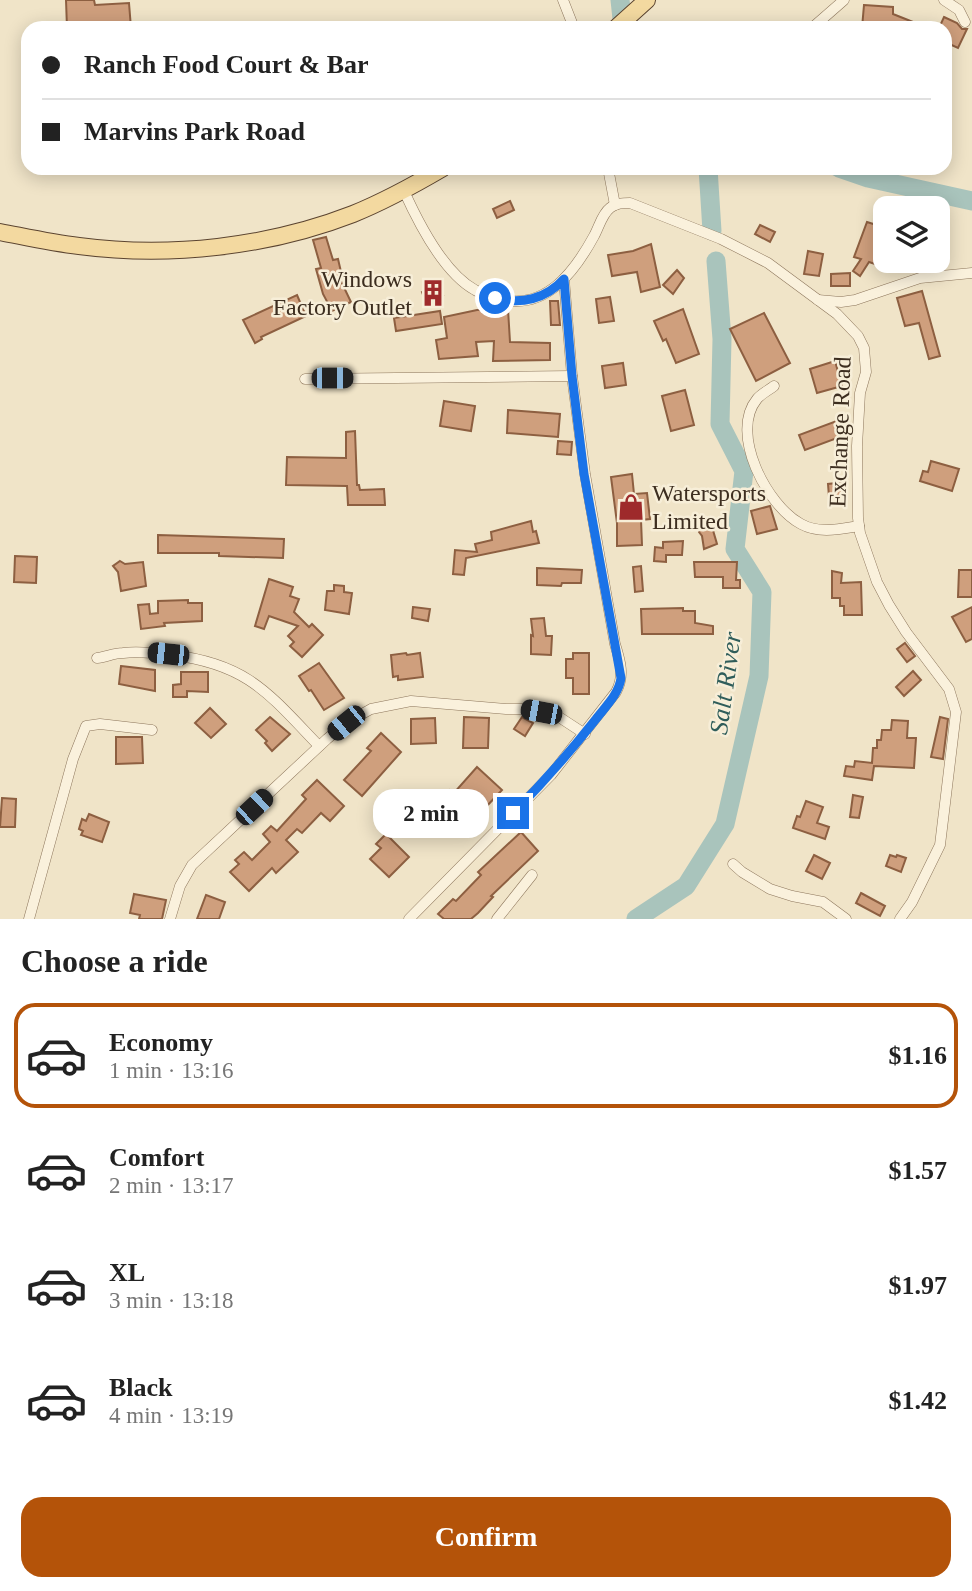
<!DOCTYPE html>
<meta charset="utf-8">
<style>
body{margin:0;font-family:"Times New Roman",serif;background:#f2f2f2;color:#222;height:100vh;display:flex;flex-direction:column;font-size:26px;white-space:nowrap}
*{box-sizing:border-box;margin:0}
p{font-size:23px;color:#767676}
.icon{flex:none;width:38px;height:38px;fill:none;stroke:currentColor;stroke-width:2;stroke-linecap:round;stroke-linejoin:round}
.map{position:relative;height:919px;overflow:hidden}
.side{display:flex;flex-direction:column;background:#fff;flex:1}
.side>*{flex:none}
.banner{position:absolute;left:21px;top:21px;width:931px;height:154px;border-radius:21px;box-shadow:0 4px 18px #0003;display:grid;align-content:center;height:154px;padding:0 21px;background:#fff}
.fabs{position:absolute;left:873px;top:196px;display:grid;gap:14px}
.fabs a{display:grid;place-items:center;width:77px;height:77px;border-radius:14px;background:#fff;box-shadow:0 4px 18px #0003;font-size:35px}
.end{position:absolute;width:32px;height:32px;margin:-16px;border:9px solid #1a73e8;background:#fff;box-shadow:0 0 0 4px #fff}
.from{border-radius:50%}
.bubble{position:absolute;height:49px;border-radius:21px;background:#fff;box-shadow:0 4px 18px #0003;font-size:23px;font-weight:800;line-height:49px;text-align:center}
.car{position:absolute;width:21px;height:42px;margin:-21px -10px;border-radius:9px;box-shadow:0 0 5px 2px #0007;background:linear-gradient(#222 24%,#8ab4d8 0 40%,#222 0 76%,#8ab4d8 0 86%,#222 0)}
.banner b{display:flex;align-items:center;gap:24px;height:66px;font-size:26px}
.banner b+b{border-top:2px solid #e0e0e0}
.banner i{width:18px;height:18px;background:#222}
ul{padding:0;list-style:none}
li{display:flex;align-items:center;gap:21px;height:105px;margin:0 14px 10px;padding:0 7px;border:4px solid transparent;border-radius:21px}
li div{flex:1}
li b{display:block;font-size:26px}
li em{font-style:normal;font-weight:800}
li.current{border-color:#b45309}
li>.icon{width:63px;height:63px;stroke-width:1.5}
h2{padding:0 21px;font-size:32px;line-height:84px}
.action{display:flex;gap:14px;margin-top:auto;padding:14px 21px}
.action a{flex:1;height:80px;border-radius:21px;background:#b45309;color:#fff;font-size:28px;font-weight:800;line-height:80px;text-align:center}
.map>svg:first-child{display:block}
</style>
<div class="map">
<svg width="972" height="919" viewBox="0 0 972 919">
<rect width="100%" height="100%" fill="#f0e4c8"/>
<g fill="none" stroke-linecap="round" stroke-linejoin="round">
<!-- river -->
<g stroke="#a9c4bc" stroke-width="19">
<path d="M620,0L623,28"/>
<path d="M708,168L712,231"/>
<path d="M839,168L868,178L972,201"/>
<path d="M636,919L686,886L725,824L759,676L762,592L735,549L744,471L720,424L722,339L716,261"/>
</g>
</g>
<!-- building -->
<g fill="#cf9f7d" stroke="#8d5f41" stroke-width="2">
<path d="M66,0H94L95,5L129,3L131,28H67Z"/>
<path d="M864,5L893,7V14L928,28H862Z"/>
<path d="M944,17L957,23L962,29H967L958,48L945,42V28H939Z"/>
<path d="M510,201L514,210L497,218L493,209Z"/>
<path d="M867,222L886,228V257L881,256L878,265L869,262L860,276L853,271L861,259L854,257Z"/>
<path d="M760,225L775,232L770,242L755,234Z"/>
<path d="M326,237L333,260L338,259L342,276L339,277L351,302L332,311L323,294L316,269L321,268L313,240Z"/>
<path d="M651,244L660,287L641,292L637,272L612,276L608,255L633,251Z"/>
<path d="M808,251L823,254L819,276L804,274Z"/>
<path d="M677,270L684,278L673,294L663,285Z"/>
<path d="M850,273V286H831V274Z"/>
<path d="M440,286L443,295L425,300L422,292Z"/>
<path d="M922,291L940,356L929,359L919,323L905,326L897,298Z"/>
<path d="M297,295L306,316L261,337L262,339L255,343L243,320Z"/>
<path d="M610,297L614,321L599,323L596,299Z"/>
<path d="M550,301H558L560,325H551Z"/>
<path d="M508,309L510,342L550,343V360L493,361L494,341L476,342L478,356L439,359L436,340L447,338L444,317L477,310Z"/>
<path d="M683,309L699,354L676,363L666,339L663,341L654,321Z"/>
<path d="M440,311L442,324L396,331L394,318Z"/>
<path d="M764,313L790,363L756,381L730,329Z"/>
<path d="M835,361L842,386L817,393L810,369Z"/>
<path d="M623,363L626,385L605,388L602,366Z"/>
<path d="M685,390L694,425L671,431L662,396Z"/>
<path d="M444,401L475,406L471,431L440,426Z"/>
<path d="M508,410L560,414L558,437L507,433Z"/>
<path d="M842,419L848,434L805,450L799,435Z"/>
<path d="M355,431L357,485H359L360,490L384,489L385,505H348L347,486L286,485L287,457L346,458V432Z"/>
<path d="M558,441L572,442L571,455L557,454Z"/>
<path d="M931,461L959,469L952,491L920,481L923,471L928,472Z"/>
<path d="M632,474L634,494L647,493L650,519L641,520L642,545L617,546V523L611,477Z"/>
<path d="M845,482L846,496L829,497L828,484Z"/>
<path d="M770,506L777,529L757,534L751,511Z"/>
<path d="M531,521L533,532L536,531L539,543L466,558L464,575L453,574L455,550L477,552L475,544L492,540L491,532Z"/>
<path d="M700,525L712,527L717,544L704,549L702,536L699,532Z"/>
<path d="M158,535L284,539L283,558L219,556V553H158Z"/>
<path d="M683,541L682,555H666V562L654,561L655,547L663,548V542Z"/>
<path d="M15,556L37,557L36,583L14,582Z"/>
<path d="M120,561L125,564L143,562L146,586L121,591L118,572L113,566Z"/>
<path d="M694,562H737L736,580H740V588H723V577H695Z"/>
<path d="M641,566L643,591L635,592L633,567Z"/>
<path d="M537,568L582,570L581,583H562L561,586L537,585Z"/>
<path d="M959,570H972V597H958Z"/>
<path d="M832,571L842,573L841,583L861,582L862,615H844V606H840V598H832Z"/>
<path d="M269,579L293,587L290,596L299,599L294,612L309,627L312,624L323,635L302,657L290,646L294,642L288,636L298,626L269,616L264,629L255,626Z"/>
<path d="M334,585L344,586V592L352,593L349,614L325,610L327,591H334Z"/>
<path d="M188,600V603H202V621L164,623L165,626L141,629L138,605L149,604L150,614L158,613V601Z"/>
<path d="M413,607L430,609L428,621L412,618Z"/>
<path d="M972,607V639L966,642L952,617Z"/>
<path d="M683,608V611H695V623L713,626V634H642L641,609Z"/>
<path d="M544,618L546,636H552L551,655L531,654V635L533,636L531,619Z"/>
<path d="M905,643L915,656L907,662L897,649Z"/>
<path d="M406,653L407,655L420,653L423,677L398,680V676L393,677L391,655Z"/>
<path d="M573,653H589V694H573V678H566V659H573Z"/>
<path d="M319,663L344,698L324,710L311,690L309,691L299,676Z"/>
<path d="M121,666L155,670V691L119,684Z"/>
<path d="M913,671L921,680L904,696L896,687Z"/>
<path d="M181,672H208V692L187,691V697H173V685L181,684Z"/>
<path d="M210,708L226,724L211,738L195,723Z"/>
<path d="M270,717L290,734L272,751L265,743L267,741L256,730Z"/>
<path d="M464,717L489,718L488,748H463Z"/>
<path d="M522,717L533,723L525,736L514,729Z"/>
<path d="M940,717L948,719L943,759L931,757Z"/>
<path d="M435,718L436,743L411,744V719Z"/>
<path d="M892,720L908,721L907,738H916L914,768L874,766L872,780L844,776L846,766L854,767L855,761L872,763L873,748H877V740H881L882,730H891Z"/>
<path d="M381,733L401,752L362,796L344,780L371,751L367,748Z"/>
<path d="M116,737H142L143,763L116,764Z"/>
<path d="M477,767L502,790L484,809L472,798L444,826L426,807L435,798L439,801L450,790L454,793Z"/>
<path d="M317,780L344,806L330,821L321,813L302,833L297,829L286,840L298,852L276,873L272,868L249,891L230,872L239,864L235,860L244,852L252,860L270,842L263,834L271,826L277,831L306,799L302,795Z"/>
<path d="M853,795L863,797L859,818L850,817Z"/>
<path d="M2,798L16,799L15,827H0Z"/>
<path d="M806,801L823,807L817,823L829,827L825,839L793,828L797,816L800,817Z"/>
<path d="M89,814L109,822L102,842L81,835L83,831L79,829L82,819L86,821Z"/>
<path d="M521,832L538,851L491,896L493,897L478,913L471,919H444L438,914L453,899L456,901L481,875L478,872Z"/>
<path d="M386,834L409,857L389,877L370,859L381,848L376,844Z"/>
<path d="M814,855L830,863L822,879L806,871Z"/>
<path d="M890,855L896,857L897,855L906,858L901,872L886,866Z"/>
<path d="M861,893L885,906L880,916L856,903Z"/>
<path d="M134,894L166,900L162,919H139L140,915L130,913Z"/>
<path d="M206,895L225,902L219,919H197Z"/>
</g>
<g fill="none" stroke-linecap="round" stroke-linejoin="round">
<defs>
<g id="minor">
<path d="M563,0L574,28"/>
<path d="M944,0L959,10L965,22"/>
<path d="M812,28L844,0"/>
<path d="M608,168L615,205"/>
<path d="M404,191C418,222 444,273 475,290C483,295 492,297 500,299C546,311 575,271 594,236C599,227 602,214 610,208C616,203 623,203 630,203L721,239L768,263L837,314L858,336L864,348L866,372L860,393L857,446L858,518L860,533L877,582L889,605L906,632L949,689L956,712L940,845L912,902L900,919"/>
<path d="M818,300L841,302L855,300L920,278L972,273"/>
<path d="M305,379L572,376"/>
<path d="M774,386C769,390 761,394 757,399C729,433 767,506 801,524C819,534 840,529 859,526"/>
<path d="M97,658C106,657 114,653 123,653C139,651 156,653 172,655C248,664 269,694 319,746"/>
<path d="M733,864L742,872L770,889L792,896L823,902L846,919"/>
<path d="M29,919L73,759L86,726L100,724L152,730"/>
<path d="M170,919L180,886L192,865L327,739L346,723L371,709L411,701L506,709H524L559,717L585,734"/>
<path d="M409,919L551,775L616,692C625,676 620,660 615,644L585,474L572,376L564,279"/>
<path d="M497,919L532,875"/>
</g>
<g id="primary">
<path d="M616,28L647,0"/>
<path d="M0,232C26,237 52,243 79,246C169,258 268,247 353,214C385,201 414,185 443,168"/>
</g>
</defs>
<!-- minor casing -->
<use href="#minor" stroke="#8d765c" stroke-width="11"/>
<!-- primary casing -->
<use href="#primary" stroke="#5b4430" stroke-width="18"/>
<!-- minor -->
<use href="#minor" stroke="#faf1dc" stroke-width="10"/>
<!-- primary -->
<use href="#primary" stroke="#f3d9a0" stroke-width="16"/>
</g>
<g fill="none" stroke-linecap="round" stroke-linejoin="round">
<!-- route -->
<path stroke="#1a73e8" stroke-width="9" d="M495,298C521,305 546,299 564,279L572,376L584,474L621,678C619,694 605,707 596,719C570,752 543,783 513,813"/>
</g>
<!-- icons -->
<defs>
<symbol id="building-bare" viewBox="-9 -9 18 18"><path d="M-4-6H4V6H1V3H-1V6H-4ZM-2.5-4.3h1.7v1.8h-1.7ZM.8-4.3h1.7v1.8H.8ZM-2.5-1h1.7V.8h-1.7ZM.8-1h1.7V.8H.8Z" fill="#9e2a2b" stroke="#f7eed8" stroke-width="2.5" paint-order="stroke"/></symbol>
<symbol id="shop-bare" viewBox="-9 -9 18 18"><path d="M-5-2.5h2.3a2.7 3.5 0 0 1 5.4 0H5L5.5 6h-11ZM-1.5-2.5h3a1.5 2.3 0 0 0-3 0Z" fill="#9e2a2b" stroke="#f7eed8" stroke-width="2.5" paint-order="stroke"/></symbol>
</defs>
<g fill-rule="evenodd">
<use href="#building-bare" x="414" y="274" width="38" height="38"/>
<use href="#shop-bare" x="612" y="488" width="38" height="38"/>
</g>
<g text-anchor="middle" stroke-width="5" stroke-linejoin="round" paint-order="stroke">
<!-- poi labels -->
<g font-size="24" fill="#3d2e20" stroke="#f7eed8" text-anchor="end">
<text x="412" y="287">Windows<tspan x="412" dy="28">Factory Outlet</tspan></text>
<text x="652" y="501" text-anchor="start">Watersports<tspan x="652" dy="28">Limited</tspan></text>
</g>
<!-- street labels -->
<g font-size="24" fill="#3d2e20" stroke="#f7eed8">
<text transform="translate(840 432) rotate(-88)" y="8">Exchange Road</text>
</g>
<!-- water labels -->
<g font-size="26" font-style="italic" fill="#2f5d5a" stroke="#f7eed8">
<text transform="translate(725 683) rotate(-82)" y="9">Salt River</text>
</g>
</g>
</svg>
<div class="fabs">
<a><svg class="icon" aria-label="layers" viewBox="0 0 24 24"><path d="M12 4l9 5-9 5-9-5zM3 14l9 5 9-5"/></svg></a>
</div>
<i class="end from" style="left:495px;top:298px"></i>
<i class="end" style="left:513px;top:813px"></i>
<div class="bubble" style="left:373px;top:789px;width:116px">2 min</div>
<i class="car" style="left:332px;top:378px;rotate:90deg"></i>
<i class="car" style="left:168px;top:654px;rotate:276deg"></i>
<i class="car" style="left:541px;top:712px;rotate:281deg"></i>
<i class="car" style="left:346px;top:723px;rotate:231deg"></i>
<i class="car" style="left:254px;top:807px;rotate:47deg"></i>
<div class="banner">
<b><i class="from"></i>Ranch Food Court &amp; Bar</b>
<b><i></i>Marvins Park Road</b>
</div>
</div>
<section class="side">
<h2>Choose a ride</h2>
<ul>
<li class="current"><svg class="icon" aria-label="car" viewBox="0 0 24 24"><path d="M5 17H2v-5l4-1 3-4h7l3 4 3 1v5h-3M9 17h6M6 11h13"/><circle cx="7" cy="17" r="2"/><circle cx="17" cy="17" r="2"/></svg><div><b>Economy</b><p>1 min · 13:16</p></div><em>$1.16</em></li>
<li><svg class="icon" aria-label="car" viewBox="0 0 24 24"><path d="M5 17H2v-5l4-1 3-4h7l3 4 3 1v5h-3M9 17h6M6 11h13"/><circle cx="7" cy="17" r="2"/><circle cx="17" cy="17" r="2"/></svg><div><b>Comfort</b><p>2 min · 13:17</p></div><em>$1.57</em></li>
<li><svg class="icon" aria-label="car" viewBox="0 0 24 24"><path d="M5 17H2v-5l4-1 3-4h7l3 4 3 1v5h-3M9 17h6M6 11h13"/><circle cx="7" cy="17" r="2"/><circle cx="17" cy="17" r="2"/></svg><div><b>XL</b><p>3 min · 13:18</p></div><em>$1.97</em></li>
<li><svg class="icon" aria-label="car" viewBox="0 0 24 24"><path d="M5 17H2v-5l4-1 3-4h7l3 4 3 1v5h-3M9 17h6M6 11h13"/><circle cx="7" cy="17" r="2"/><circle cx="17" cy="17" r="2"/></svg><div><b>Black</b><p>4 min · 13:19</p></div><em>$1.42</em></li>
</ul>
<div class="action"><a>Confirm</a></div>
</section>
